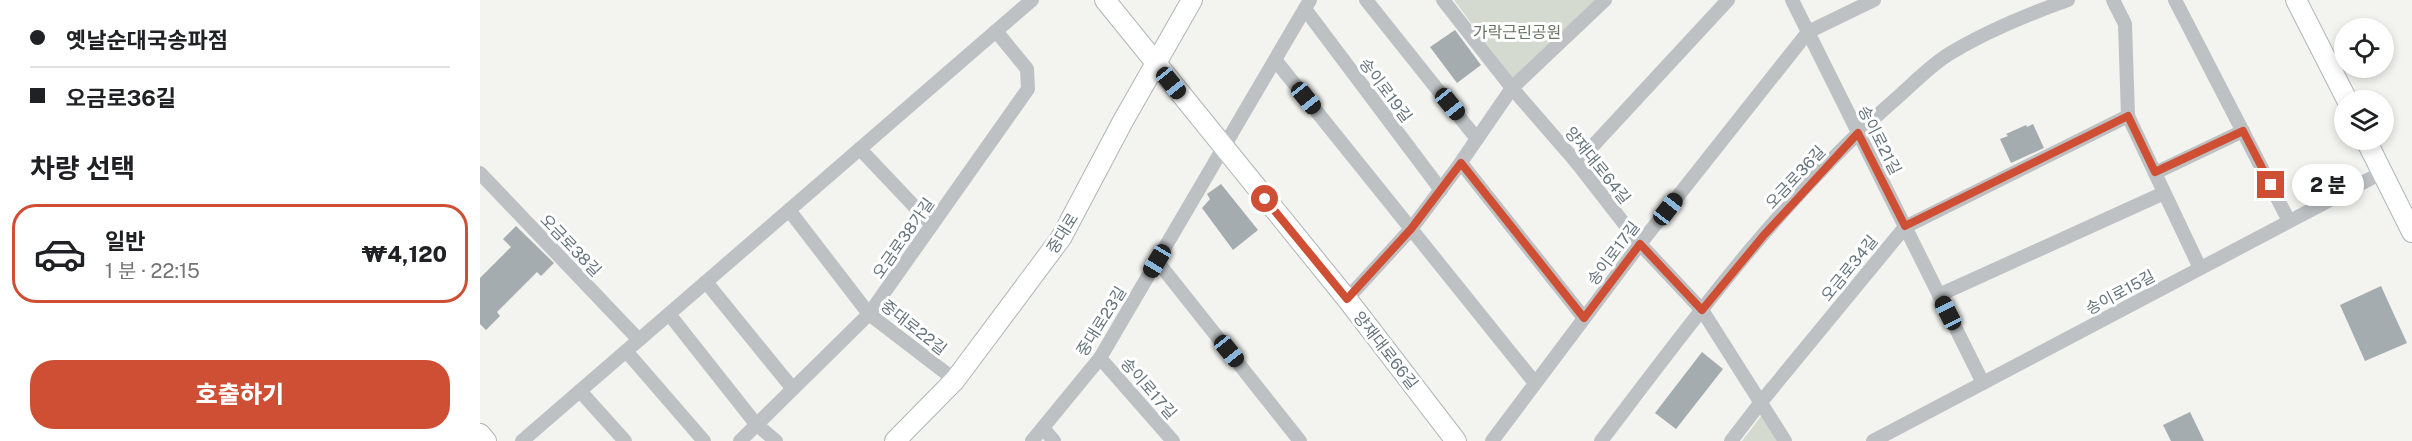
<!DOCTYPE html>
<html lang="ko">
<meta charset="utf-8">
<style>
body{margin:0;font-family:"Public Sans","Noto Sans KR",sans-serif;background:#f6f6f6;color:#202124;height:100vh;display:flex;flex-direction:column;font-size:22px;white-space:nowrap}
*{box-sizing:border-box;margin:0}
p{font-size:20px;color:#757577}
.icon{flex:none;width:33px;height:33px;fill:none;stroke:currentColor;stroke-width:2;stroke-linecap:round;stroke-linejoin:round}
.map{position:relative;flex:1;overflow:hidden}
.details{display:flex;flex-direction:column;background:#fff;width:480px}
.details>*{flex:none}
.top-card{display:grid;align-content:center;height:132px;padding:0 30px;background:#fff}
.buttons{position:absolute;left:1854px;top:18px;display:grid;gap:12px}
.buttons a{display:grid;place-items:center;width:60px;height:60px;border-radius:50%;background:#fff;box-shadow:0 3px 9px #0003;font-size:30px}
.end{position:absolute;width:27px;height:27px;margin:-14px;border:8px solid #cf4f35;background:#fff;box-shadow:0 0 0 3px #fff}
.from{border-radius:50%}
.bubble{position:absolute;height:42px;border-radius:21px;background:#fff;box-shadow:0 3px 9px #0003;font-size:20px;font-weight:800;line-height:42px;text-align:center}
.car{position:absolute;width:18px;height:36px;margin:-18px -9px;border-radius:8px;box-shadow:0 0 4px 2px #0007;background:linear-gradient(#222 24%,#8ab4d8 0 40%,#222 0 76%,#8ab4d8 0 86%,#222 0)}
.top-card b{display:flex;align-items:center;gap:21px;height:57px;font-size:22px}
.top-card b+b{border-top:2px solid #e0e0e0}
.top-card i{width:15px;height:15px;background:#202124}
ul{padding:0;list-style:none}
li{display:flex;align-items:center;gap:18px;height:99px;margin:0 12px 9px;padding:0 18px;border:3px solid #e0e0e0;border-radius:24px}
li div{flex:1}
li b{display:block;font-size:22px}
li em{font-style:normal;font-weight:800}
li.selected{border-color:#cf4f35}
li>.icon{width:54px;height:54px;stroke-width:1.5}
h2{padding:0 30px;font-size:27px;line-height:72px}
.button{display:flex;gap:12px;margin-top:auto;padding:12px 30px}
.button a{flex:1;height:69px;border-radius:24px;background:#cf4f35;color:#fff;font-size:24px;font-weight:800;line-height:69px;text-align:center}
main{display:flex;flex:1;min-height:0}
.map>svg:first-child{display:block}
</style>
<main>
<section class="details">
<div class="top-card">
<b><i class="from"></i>옛날순대국송파점</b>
<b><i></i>오금로36길</b>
</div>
<h2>차량 선택</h2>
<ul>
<li class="selected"><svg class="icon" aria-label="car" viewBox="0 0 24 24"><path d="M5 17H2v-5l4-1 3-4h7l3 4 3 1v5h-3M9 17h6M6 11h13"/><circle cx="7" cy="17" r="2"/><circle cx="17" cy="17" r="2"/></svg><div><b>일반</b><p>1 분 · 22:15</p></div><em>₩4,120</em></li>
</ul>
<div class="button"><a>호출하기</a></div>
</section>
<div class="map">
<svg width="1932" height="441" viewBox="0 0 1932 441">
<rect width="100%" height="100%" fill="#f3f3f0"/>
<!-- green -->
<g fill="#d5dad1">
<path d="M974,0H1116L1033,79Z"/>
<path d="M1282,415L1298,441H1262Z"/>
</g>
<!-- building -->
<g fill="#a5acaf">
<path d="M975,30L1001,65L977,83L950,47Z"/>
<path d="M1553,124L1564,148L1531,163L1520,139L1528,136L1526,134L1546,125L1547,127Z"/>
<path d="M741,184L778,230L753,250L722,208L730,199L727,194Z"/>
<path d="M36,226L74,263L61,276L57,272L17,312L20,316L6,330L0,324V278L31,247L23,239Z"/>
<path d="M1901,286L1927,343L1885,361L1860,305Z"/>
<path d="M1222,352L1243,369L1196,429L1175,413Z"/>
<path d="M1710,412L1724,441H1691L1683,425Z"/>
</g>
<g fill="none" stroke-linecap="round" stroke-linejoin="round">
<defs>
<g id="secondary">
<path d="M625,0L867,299L976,441"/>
<path d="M1816,0L1867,100"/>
<path d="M1886,140L1932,232"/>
<path d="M0,434L6,441"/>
<path d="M415,441L475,380L581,238L643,121L712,0"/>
</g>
</defs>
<!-- secondary casing -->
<use href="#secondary" stroke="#b0b5b8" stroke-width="22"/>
<!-- street -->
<g stroke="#bdc1c3" stroke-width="14">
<path d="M886,0L997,139"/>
<path d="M963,0L1032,88L1097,163L1160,244L1222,310L1305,441"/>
<path d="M1312,0L1503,383"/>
<path d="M1633,0L1645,24L1648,116L1720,268"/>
<path d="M1695,0L1809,221"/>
<path d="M825,9L961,190"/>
<path d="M796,61L1055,383"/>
<path d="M380,149L452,225"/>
<path d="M981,163L1104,318"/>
<path d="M1097,163L1248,0"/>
<path d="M0,173L159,340"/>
<path d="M1675,173L1763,131"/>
<path d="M309,210L389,314L475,380"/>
<path d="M677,261L820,441"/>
<path d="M226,282L313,389"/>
<path d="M1459,295L1684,193"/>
<path d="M867,299L931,229L977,168L1032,88L1125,0"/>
<path d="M189,314L276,424L296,441"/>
<path d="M146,351L224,441"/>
<path d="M620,358L693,441"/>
<path d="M100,391L145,441"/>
<path d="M563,428L574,441"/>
<path d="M42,441L552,0"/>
<path d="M260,441L389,314L548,89L547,69L516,31"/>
<path d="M552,441L620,358L830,0"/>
<path d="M1012,441L1160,244L1328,32L1394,0"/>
<path d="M1121,441C1210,324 1299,202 1410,104C1429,88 1448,67 1469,54C1507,31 1546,15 1588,0"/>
<path d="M1251,441L1281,402L1425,227L1648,116"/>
<path d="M1393,441L1903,172"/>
</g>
<!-- secondary -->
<use href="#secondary" stroke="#fff" stroke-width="20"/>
</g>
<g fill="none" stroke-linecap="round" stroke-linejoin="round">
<!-- route -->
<path stroke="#cf4f35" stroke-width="8" d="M785,199L867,299L931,229L981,163L1104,318L1160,244L1222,310L1284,235L1378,133L1425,226L1648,116L1675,172L1763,131L1791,185"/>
</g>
<g text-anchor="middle" stroke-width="6" stroke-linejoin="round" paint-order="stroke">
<!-- park labels -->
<g font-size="16" fill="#687564" stroke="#fff">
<text x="1037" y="38">가락근린공원</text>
</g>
<!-- street labels -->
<g font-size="16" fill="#66747d" stroke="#fff">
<text transform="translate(906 90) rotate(53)" y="6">송이로19길</text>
<text transform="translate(1400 140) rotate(63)" y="6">송이로21길</text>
<text transform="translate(1118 165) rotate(51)" y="6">양재대로64길</text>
<text transform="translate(1315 177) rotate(-47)" y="6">오금로36길</text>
<text transform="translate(582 233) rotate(-58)" y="6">중대로</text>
<text transform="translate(423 238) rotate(-55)" y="6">오금로38가길</text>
<text transform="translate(91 245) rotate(46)" y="6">오금로38길</text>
<text transform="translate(1133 253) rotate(-53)" y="6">송이로17길</text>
<text transform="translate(1369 268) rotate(-51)" y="6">오금로34길</text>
<text transform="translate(1640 292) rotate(-28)" y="6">송이로15길</text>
<text transform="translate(621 321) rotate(-58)" y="6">중대로23길</text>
<text transform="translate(434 327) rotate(38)" y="6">중대로22길</text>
<text transform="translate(906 350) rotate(52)" y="6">양재대로66길</text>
<text transform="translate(669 388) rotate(49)" y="6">송이로17길</text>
</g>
</g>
</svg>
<div class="buttons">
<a><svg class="icon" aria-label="locate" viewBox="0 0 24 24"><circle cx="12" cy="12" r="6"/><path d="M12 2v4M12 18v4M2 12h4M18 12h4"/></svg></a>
<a><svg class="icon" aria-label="layers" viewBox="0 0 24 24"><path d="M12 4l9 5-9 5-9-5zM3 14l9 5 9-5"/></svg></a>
</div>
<i class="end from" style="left:785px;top:199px"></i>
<i class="end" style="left:1791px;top:185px"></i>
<div class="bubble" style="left:1812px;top:164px;width:72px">2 분</div>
<i class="car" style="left:691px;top:83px;rotate:141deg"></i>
<i class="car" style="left:826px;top:98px;rotate:141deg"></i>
<i class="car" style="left:970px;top:104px;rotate:141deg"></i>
<i class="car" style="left:1188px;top:209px;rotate:38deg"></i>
<i class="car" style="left:677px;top:261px;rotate:211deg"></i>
<i class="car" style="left:1468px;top:313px;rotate:333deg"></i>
<i class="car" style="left:749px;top:351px;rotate:141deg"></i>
</div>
</main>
